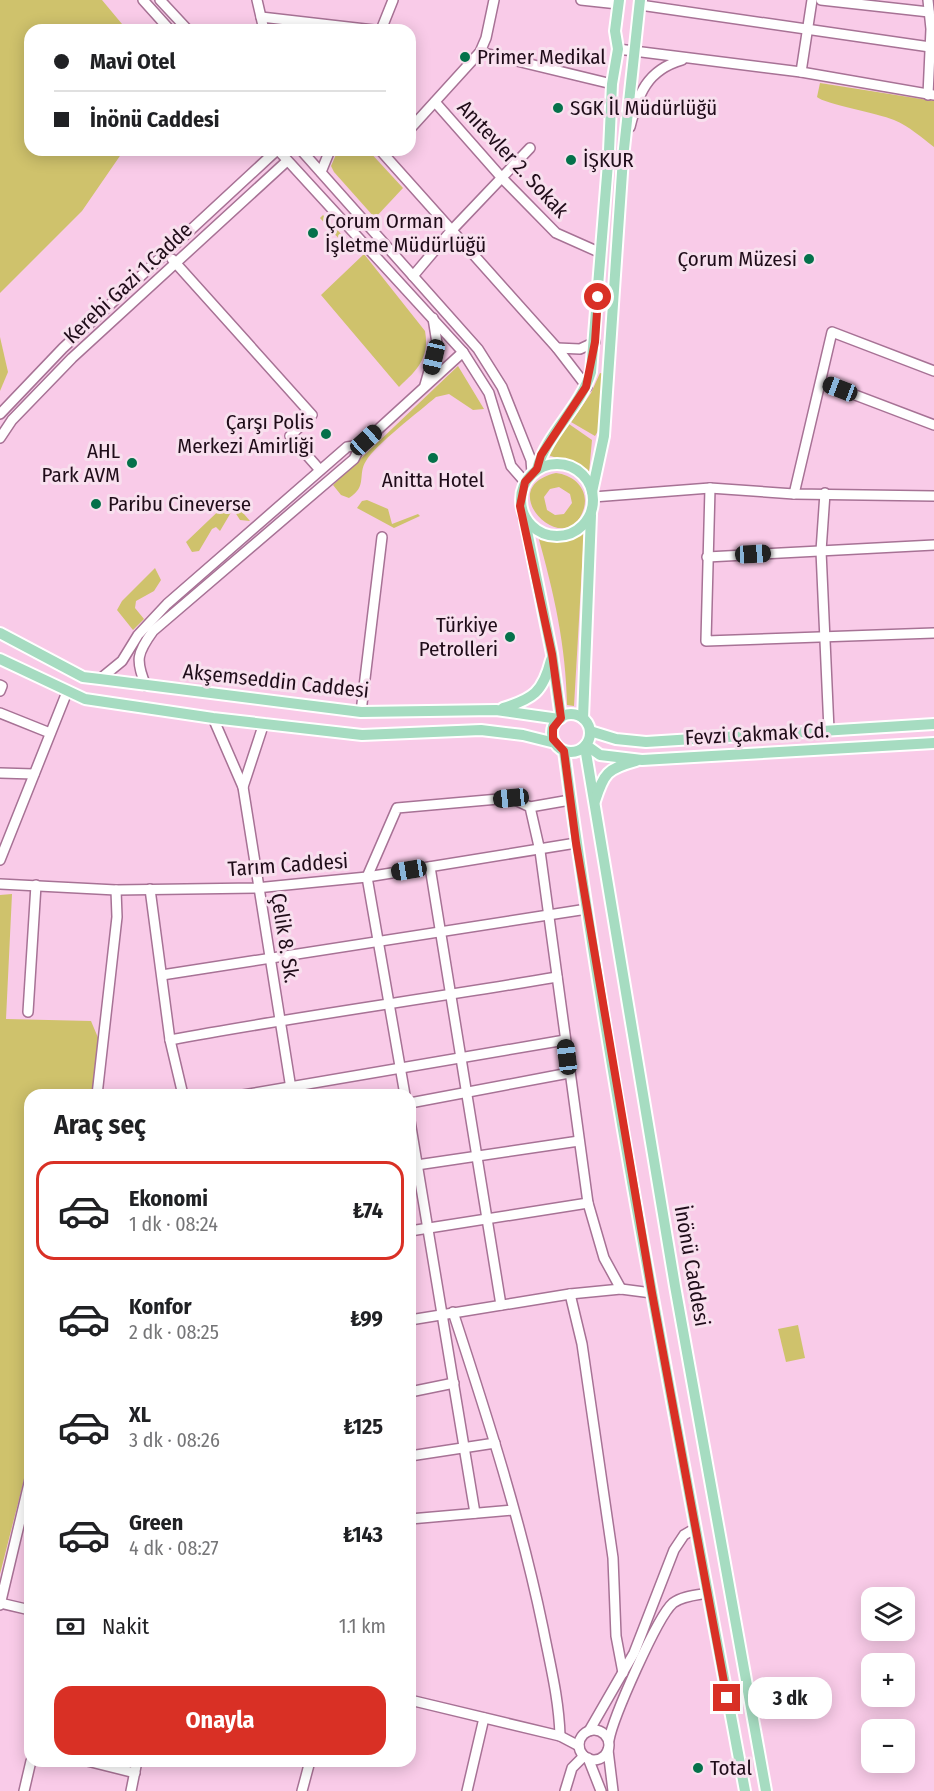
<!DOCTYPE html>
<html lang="tr">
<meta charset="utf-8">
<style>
body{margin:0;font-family:"Fira Sans Condensed",sans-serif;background:#f6f6f6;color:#202124;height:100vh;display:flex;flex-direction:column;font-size:22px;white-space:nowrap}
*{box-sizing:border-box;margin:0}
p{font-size:20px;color:#757577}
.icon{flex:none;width:33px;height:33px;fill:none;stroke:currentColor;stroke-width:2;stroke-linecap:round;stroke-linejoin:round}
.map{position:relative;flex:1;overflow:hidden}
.panel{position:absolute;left:24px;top:1089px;width:392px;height:678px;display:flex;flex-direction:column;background:#fff;border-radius:18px;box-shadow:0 3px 15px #0003}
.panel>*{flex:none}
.top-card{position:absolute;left:24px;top:24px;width:392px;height:132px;border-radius:18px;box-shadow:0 3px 15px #0003;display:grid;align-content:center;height:132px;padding:0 30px;background:#fff}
.buttons{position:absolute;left:861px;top:1587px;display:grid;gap:12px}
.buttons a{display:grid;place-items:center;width:54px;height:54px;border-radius:12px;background:#fff;box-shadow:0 3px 15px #0003;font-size:30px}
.end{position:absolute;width:27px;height:27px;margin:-14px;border:8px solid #d93025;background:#fff;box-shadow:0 0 0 3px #fff}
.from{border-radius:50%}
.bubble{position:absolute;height:42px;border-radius:18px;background:#fff;box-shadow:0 3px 15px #0003;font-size:20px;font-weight:700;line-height:42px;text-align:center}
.car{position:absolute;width:18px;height:36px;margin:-18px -9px;border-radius:8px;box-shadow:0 0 4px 2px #0007;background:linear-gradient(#222 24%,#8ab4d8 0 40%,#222 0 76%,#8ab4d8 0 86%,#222 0)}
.top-card b{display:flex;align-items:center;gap:21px;height:57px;font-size:22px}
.top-card b+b{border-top:2px solid #e0e0e0}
.top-card i{width:15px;height:15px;background:#202124}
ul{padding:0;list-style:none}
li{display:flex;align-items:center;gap:18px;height:99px;margin:0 12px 9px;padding:0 18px;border:3px solid transparent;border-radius:18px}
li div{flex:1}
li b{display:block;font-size:22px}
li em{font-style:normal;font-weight:700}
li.on{border-color:#d93025}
li>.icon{width:54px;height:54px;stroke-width:1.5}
h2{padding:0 30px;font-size:27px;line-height:72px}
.pay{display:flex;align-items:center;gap:15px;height:66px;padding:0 30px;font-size:22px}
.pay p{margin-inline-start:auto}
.cta{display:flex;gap:12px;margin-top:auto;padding:12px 30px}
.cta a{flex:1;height:69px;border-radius:18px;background:#d93025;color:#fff;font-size:24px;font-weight:700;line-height:69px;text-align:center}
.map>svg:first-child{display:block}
</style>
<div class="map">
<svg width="934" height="1791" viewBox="0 0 934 1791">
<rect width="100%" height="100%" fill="#f9cbe8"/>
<!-- green -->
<g fill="#cfc26c" fill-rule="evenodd">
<path d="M0,0H102L127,30H30V150H124L82,211L0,293Z"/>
<path d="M820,83L934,101V147C922,138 909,126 894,120C878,113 824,104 817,97Z"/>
<path d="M338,150H368L403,188L375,218L334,172L331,166Z"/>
<path d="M323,215L345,238L341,241L320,218Z"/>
<path d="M364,254L425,331C430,358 417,370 399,387L321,295Z"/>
<path d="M0,337L8,372L0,391Z"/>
<path d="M458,366L484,409L473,410L449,394L436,397C421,410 374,446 366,461C357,475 368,486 349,498L341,495L333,485Z"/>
<path d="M600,373L604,374L601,426L595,436L571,422L591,393Z"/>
<path d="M569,424L592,440L589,473L574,464L548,455L547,453Z"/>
<path d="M556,473C574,475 589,489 584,508C568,564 490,488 556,473ZM559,487L570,494L572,503L564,514L555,515L547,510L544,497L550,489Z"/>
<path d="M231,499L250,521L240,520L233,509L220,531L216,527L212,529L199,551L192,552L186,542Z"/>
<path d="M367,500L388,509L392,524L418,514L420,516L394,528L357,508L362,501Z"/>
<path d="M584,533L574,706L567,705C566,646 554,593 538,536C555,540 567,540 584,533Z"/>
<path d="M155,568L161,580L154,591L136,601L135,608L144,619L133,630L117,610L122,601Z"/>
<path d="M12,894L6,1019L91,1021L99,1040L94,1095H30V1456L0,1574V895Z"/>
<path d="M798,1325L805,1358L786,1362L778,1329Z"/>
</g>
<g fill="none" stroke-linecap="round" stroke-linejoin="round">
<defs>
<g id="minor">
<path d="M143,0L170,30"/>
<path d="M160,0L188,30"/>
<path d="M257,0L264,30"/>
<path d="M581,0L618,4"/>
<path d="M821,0L929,12"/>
<path d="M928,0L931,29L928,95"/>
<path d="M640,5L930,47"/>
<path d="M261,17L374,30"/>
<path d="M381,30L393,0"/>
<path d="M618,49L801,72L934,95"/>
<path d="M480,52L612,84"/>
<path d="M801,72L812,0"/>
<path d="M435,102L502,178L556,233L601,253"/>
<path d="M630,127C638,94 647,70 682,60"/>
<path d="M410,129L480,52L486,38L494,0"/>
<path d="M278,150L463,352L489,393L511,466L525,482"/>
<path d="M301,150L478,349L502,387L531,460L532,473"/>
<path d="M380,150L557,348L587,387"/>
<path d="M321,172L330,150"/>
<path d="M172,259L312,415L290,436L320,470"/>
<path d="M413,276L451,231L530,148"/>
<path d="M557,348L580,349L595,342"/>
<path d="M821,382L934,425"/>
<path d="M425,385L437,343L433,318"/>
<path d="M0,414L63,348L277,150"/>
<path d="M0,438L12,420L72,358L287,161"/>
<path d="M710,488L706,641L934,633"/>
<path d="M825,493L821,551L829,730"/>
<path d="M794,494L832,332L934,371"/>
<path d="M593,497L710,488L794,494L934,496"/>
<path d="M707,557L934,545"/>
<path d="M100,679L122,661L138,635L167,604L347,447L361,445"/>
<path d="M0,685L2,686L0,691"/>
<path d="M146,686C135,660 137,653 153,631L354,459L361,445L463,352"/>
<path d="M361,712L382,537"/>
<path d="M0,713L50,733"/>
<path d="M213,718L243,787L292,1095"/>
<path d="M0,773L34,774"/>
<path d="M243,787L264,723"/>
<path d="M530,807L570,800"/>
<path d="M0,860L67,692"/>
<path d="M430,867L501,1305"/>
<path d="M0,884L116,890L256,888L367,877L576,843"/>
<path d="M150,889L170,1040L183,1095"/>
<path d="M162,975L587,909"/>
<path d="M28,1012L36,885"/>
<path d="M170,1040C298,1016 428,999 557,977"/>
<path d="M97,1095L117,917L116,890"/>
<path d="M243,1095L565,1040"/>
<path d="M405,1095L367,877L397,808L511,798L530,807L540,851L588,1203L604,1258L621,1289"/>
<path d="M410,1103L569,1073"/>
<path d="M410,1121L475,1513"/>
<path d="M410,1166L579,1141"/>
<path d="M410,1231L588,1203"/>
<path d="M570,1294L582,1344L613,1558L616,1636L623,1673"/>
<path d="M453,1312C487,1416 521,1521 543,1628C550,1664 559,1699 560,1736"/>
<path d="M410,1320L570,1294L621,1289L652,1293"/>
<path d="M410,1392L454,1383"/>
<path d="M410,1456L495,1443"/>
<path d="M410,1519L513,1510"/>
<path d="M0,1603L30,1610"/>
<path d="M0,1605L30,1479"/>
<path d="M410,1700L560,1736L579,1746"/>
<circle cx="594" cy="1745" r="15"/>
<path d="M589,1731L634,1653L674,1550L684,1535L696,1528"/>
<path d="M609,1740C613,1718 657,1617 673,1603C682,1596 697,1595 708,1593"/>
<path d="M608,1750L613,1791"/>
<path d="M588,1758L601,1791"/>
<path d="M87,1761L135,1773"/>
<path d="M24,1791L31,1761"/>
<path d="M131,1791L137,1761"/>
<path d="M302,1791L310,1761"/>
<path d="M467,1791L484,1718"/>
<path d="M565,1791L572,1768L584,1756"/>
</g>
<g id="major">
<circle cx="557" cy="500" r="36"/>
<path d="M537,469C547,433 580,408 591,372L609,151L612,84L618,49L615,31L619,0"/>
<path d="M592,492L604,436L623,158L640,0"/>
<path d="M525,521L552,654L561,718"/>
<path d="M0,633L83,677L100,679L361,712L496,710L559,719"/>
<path d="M0,659L85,699L213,718L362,735L481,730L523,735L555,743"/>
<path d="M503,708C533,699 543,692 551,660"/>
<circle cx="571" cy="733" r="19"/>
<path d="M583,718L591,515"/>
<path d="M590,731L616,739L646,742L934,724"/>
<path d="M586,745L600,755L642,760L934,743"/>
<path d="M585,747L675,1286L766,1791"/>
<path d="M564,751C611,1099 681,1445 745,1791"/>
<path d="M595,801C604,773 607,769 636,761"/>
</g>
</defs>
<!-- minor casing -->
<use href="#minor" stroke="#a77295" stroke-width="12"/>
<!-- major casing -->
<use href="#major" stroke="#fff" stroke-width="14"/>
<!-- minor -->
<use href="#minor" stroke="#fff" stroke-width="9"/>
<!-- major -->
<use href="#major" stroke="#a6dcc1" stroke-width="10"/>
</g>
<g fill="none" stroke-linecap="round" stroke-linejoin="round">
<!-- route -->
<path stroke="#d93025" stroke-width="8" d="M598,297L595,342L586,387L541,455L537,469L525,482L520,506L552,654L561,718L553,728V739L564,751L576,843L652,1293L727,1698"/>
</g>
<!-- markers -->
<g fill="#04714a" stroke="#f8e0ee" stroke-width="2">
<circle cx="465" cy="57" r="6"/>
<circle cx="558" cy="108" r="6"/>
<circle cx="571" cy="160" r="6"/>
<circle cx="313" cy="233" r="6"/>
<circle cx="809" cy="259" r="6"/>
<circle cx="326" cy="434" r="6"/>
<circle cx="433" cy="458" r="6"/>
<circle cx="132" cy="463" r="6"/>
<circle cx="96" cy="504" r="6"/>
<circle cx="510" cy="637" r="6"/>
<circle cx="698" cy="1768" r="6"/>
</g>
<g text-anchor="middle" stroke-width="6" stroke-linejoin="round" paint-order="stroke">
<!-- poi labels -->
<g font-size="21" fill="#1f0c19" stroke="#f8e0ee" text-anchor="start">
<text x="477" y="64">Primer Medikal</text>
<text x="570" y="115">SGK İl Müdürlüğü</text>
<text x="583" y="167">İŞKUR</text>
<text x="325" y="228">Çorum Orman<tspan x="325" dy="24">İşletme Müdürlüğü</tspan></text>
<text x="797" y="266" text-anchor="end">Çorum Müzesi</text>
<text x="314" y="429" text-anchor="end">Çarşı Polis<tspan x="314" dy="24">Merkezi Amirliği</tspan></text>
<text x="120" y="458" text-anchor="end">AHL<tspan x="120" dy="24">Park AVM</tspan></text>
<text x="433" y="487" text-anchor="middle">Anitta Hotel</text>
<text x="108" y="511">Paribu Cineverse</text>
<text x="498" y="632" text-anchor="end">Türkiye<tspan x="498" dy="24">Petrolleri</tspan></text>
<text x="710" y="1775">Total</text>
</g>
<!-- street labels -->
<g font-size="21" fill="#1f0c19" stroke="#f8e0ee">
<text transform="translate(513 159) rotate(47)" y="7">Anıtevler 2. Sokak</text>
<text transform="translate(128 283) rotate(-43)" y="7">Kerebi Gazi 1.Cadde</text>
<text transform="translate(276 681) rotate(6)" y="7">Akşemseddin Caddesi</text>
<text transform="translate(757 734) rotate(-3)" y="7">Fevzi Çakmak Cd.</text>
<text transform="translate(288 865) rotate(-4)" y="7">Tarım Caddesi</text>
<text transform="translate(285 938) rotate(81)" y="7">Çelik 8. Sk.</text>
<text transform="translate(692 1266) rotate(80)" y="7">İnönü Caddesi</text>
</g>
</g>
</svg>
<div class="buttons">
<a><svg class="icon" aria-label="layers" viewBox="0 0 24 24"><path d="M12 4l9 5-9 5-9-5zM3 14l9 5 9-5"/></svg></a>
<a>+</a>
<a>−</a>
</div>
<i class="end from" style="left:598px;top:297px"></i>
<i class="end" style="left:727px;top:1698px"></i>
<div class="bubble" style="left:748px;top:1677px;width:84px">3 dk</div>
<i class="car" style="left:434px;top:357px;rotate:193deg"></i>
<i class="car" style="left:840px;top:389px;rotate:291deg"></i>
<i class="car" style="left:366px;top:440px;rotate:48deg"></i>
<i class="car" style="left:753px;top:554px;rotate:87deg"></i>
<i class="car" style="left:511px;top:798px;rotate:264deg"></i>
<i class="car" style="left:409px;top:870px;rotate:261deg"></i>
<i class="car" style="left:567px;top:1057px;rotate:353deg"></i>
<div class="top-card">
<b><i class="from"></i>Mavi Otel</b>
<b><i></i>İnönü Caddesi</b>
</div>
<section class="panel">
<h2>Araç seç</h2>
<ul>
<li class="on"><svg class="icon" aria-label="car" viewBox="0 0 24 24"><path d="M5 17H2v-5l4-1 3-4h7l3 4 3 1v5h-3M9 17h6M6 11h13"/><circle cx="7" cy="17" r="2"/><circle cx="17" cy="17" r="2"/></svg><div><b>Ekonomi</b><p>1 dk · 08:24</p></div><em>₺74</em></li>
<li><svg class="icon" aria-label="car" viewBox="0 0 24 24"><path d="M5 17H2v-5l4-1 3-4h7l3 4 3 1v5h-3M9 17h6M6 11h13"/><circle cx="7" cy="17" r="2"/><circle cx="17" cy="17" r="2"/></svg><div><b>Konfor</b><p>2 dk · 08:25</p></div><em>₺99</em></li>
<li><svg class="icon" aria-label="car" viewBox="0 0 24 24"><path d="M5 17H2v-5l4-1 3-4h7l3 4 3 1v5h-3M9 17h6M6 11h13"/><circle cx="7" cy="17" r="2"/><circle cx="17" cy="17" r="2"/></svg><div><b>XL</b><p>3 dk · 08:26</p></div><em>₺125</em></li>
<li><svg class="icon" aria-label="car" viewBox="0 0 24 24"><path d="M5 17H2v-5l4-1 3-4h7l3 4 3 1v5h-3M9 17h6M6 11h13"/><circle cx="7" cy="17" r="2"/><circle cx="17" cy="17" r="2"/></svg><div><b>Green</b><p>4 dk · 08:27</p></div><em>₺143</em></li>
</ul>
<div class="pay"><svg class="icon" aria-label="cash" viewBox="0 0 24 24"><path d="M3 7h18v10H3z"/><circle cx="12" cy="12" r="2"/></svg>Nakit<p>1.1 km</p></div>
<div class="cta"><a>Onayla</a></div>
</section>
</div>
